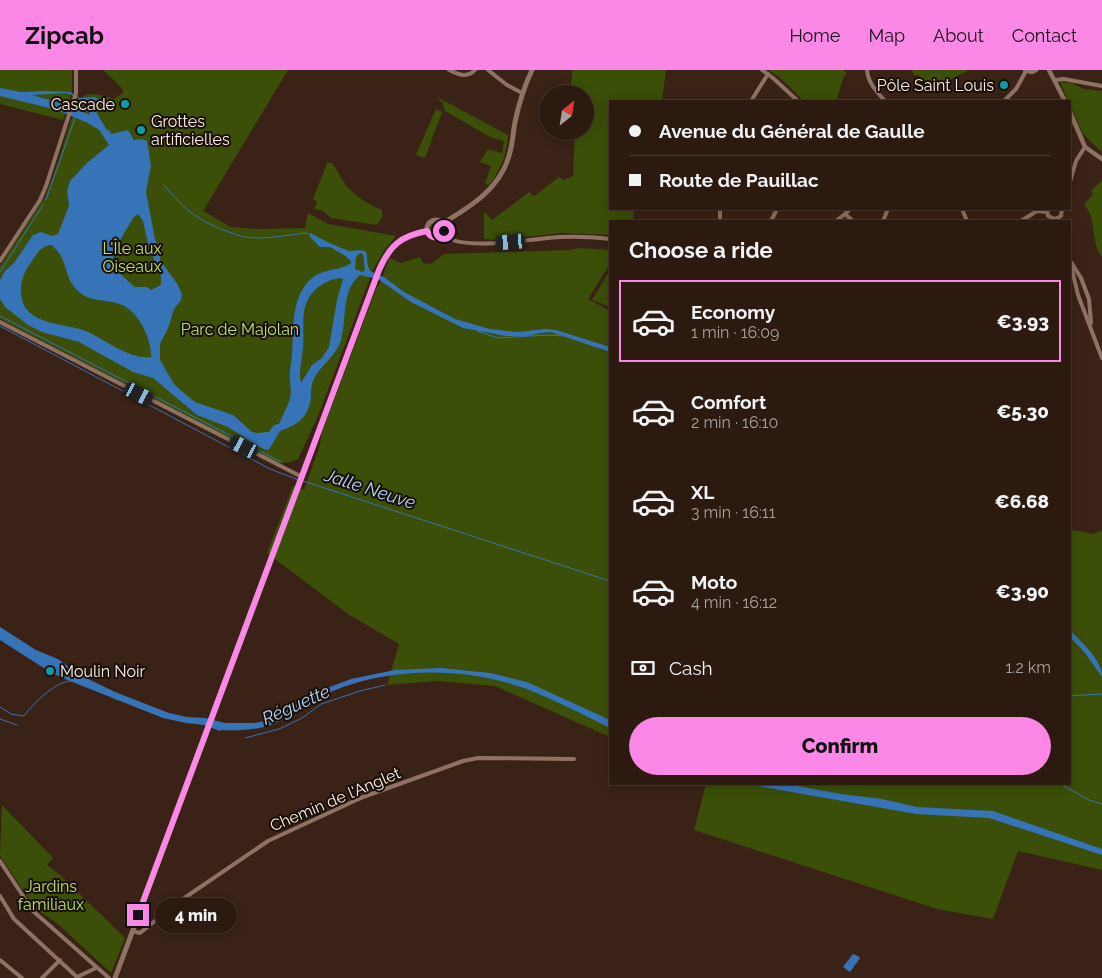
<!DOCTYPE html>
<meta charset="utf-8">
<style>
body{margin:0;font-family:Raleway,sans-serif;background:#342319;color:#f1f3f6;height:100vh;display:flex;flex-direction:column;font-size:19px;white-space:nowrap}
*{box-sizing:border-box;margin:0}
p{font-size:16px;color:#a6a19f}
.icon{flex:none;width:28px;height:28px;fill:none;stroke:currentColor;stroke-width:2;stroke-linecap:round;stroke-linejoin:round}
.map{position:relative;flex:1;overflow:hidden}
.side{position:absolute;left:609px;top:150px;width:462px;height:565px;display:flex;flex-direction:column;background:#2c1a10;border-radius:0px;box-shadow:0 2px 12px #0003,0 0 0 1px #483830}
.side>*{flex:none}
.hud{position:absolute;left:609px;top:30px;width:462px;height:110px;border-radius:0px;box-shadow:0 2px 12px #0003,0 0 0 1px #483830;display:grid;align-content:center;height:110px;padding:0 20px;background:#2c1a10}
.needle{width:32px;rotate:30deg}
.fabs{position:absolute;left:539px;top:15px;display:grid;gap:10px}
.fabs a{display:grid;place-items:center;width:55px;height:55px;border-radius:50%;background:#2c1a10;box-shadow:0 2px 12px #0003,0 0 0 1px #483830;font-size:25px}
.end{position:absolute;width:22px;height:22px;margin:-11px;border:6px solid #fb87e6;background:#111;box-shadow:0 0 0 2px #111}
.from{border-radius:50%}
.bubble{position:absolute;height:35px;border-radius:18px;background:#2c1a10;box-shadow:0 2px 12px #0003,0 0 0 1px #483830;font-size:16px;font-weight:800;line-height:35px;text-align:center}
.car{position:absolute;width:15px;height:30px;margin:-15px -8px;border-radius:6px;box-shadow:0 0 4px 1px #0007;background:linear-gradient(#222 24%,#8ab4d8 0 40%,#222 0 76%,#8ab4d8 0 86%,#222 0)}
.hud b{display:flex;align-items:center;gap:18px;height:48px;font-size:19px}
.hud b+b{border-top:1px solid #483830}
.hud i{width:12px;height:12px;background:#f1f3f6}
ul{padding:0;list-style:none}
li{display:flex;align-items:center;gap:15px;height:82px;margin:0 10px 8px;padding:0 10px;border:2px solid transparent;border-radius:0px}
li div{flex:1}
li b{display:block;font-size:19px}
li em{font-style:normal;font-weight:800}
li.current{border-color:#fb87e6}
li>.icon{width:45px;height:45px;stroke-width:1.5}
h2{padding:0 20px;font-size:22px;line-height:60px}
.pay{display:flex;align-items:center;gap:12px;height:55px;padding:0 20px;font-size:19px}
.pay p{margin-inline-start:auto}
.button{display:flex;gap:10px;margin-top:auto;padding:10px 20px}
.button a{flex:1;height:58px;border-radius:30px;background:#fb87e6;color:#111;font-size:20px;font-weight:800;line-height:58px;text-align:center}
header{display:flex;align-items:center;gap:30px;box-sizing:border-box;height:70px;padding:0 25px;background:#fb87e6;color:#111}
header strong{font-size:24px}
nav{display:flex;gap:28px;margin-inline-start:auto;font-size:18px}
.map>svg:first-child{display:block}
</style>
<header>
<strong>Zipcab</strong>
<nav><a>Home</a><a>Map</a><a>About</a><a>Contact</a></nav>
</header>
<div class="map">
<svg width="1102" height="908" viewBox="0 0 1102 908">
<rect width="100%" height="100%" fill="#3a2216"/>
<!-- green -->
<g fill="#3b4f08">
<path d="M0,0H72V21L63,50L0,34Z"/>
<path d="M103,0H288L203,141L231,157L256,159L305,158L308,143L328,154L396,166L383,182L373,200L318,346L298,389L291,392L278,393L0,249V196L45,127L58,92L77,31C87,20 101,25 114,29L124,22L120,16Z"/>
<path d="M572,0H666L662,31H610V139H634L633,151H610V165L560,163L499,170L484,169V141L492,150L529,122L534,126L559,107L564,110L573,106L575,61H585V24H571Z"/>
<path d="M768,0H844L847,4L844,6L836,31H804L779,7Z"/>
<path d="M912,0H969L928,21L918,4L915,6Z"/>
<path d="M1060,12L1072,13L1083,19L1102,21V82L1083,64Z"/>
<path d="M437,27L508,65C507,84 501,100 489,115L485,113L491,96L480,92L488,79L502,83L504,71L490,67L445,41L442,32Z"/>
<path d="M436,39L442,42L425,88L416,85Z"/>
<path d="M327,93H332C337,99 340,107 345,114C354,126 368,134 382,140V147L377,155L331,148L323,141L314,139L317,132L313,129Z"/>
<path d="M1102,110V187C1090,172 1097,147 1084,135L1093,124L1091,121Z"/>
<circle cx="436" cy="159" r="6"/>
<path d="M581,178L610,180V194L588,229L610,241V667L495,616L438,611L387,615L399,574L348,544L267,483L293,416L304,420L319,378L322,362L376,219C384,209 384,198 390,188L401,193L420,187L423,193L431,194L444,184L568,180Z"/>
<path d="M610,200V237L592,230Z"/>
<path d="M1073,460L1093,464L1102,461V800L1018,781L993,849L937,839L694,760L706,714H1070V465Z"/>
<path d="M2,735L53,788L47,795L59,804L125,868L111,903L58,854L36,839L0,786Z"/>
</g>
<!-- water -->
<g fill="#3773b7" fill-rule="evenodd">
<path d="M0,18L21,22L45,21L70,22L80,28L95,27L105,34L104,35L95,32L93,35C97,44 102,52 107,60L110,61L111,64L128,60L134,70L142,69L147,71L151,95L146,122L155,169L160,182V190L178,215L182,225L181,230L174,239L169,256L160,274V290L174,314L186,325L195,332L233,345L252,362L257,363L269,362L274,355L279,354C282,346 287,338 290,329C292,320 289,311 290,302C290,296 292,290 292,284C294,258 290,227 312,208C325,198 340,201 351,193L350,190L344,185L330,177H320L310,167V163C323,170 335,176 349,181C376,178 362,184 370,201L384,207L404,222L455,249L490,259L507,261L518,262L545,259L556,260L610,277V282L551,262L540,263L528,266H506L463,258L411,232L378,209L360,205C341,220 347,249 341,270C336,287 319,296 313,311C311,316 311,322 311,327C308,348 299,354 280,361L270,378L268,380L261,378L228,357L197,345L153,308L133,302L79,272L42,262L28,255L5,237L0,229V210L5,201L14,193L33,165L41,162L52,166L58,164L69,136L67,121L70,111L87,93L109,75L99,60L88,53L57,40L0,26ZM65,23C73,24 78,30 86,31L90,45L67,35L32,25ZM138,144L143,151L149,177L161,205V215L151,220L147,217H135C126,210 120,203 112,195L114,181L133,148ZM52,175C56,180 61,184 63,191C67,200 68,211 76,219C90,234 106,228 122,235C139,242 152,270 151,287C131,290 105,270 88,262C66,252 22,257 21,222C21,210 23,205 30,194C36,186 40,175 52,175ZM360,183L363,184L365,200L362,202L355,199L356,187ZM341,208L343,209L337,230L329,277L322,288L312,295L301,313C298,301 302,291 303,278C305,256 298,236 316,219C323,213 331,209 341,208Z"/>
<path d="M0,557L36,580L58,589L80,605L115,622L169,643L187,647L205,648L225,653H255L273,649L319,621L351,609L395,600L441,598L490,603L527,612L610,650V658C582,644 553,629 524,618C464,597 392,597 333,621C315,628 301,640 284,649C265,660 242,661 221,660L220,661L204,655L186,653L163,648L65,609L50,602L0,570Z"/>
<path d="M1070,560C1082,573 1102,589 1102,607L1085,583L1070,567Z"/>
<path d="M747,714H786L841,724L882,729L917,737L993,741L1102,779V785L989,748L916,744Z"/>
<path d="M853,884L858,886L860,888L850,902L843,897Z"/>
</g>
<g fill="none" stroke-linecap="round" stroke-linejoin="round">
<!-- stream -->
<g stroke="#3773b7" stroke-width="1">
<path d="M164,115C183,139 200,152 229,162C234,163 239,166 244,167C264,170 287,165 306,163L310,165"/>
<path d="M46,130L75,48"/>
<path d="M0,202L43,135"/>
<path d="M0,246L281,392"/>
<path d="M0,256L270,399L299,410"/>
<path d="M477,261L498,268L545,265L566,266"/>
<path d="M303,411L610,511"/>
<path d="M1070,626L1102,624"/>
<path d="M111,627L119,630"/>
<path d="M0,637L11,644L24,646C34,633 57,609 74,611"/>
<path d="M0,649L17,655"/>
<path d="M245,668L279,659L302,648L321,634L360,621L385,615"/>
<path d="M1060,714L1089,730L1102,734"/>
</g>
<!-- minor -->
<g stroke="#8f7263" stroke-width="4">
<path d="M449,0C458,4 467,9 475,0"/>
<path d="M488,0L507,15L522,23"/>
<path d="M762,0L773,8L798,31"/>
<path d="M867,0C868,13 877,22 885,31"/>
<path d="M1055,10L1064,9L1102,16"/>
<path d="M751,31L768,4"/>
<path d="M1004,31L1016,19L1026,1"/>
<path d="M1070,112L1076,91L1085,77"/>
<path d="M720,139V151"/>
<path d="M850,139L845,144L853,151"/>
<path d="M962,139L967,151"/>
<path d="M1047,139L1048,146L1055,149L1061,146L1062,139"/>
<path d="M771,151L777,139"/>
<path d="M836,151L845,144"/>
<path d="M883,151L888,139"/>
<path d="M1021,151L1037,141L1046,142"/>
<path d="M443,164C460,183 534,168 560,167C577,166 593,167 610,169"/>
<path d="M0,191L40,130L46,116L76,23V0"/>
<path d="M1070,191L1078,225L1102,288"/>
<path d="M1071,192L1081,208L1089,229L1091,253"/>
<path d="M0,252L302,407"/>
<path d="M0,791L33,841L109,908"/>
<path d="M0,826L14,849L77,907L96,898"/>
<path d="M132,861L140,863L177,833L268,771L363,727L463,691L478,688L574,689"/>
<path d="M0,890L22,908"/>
<path d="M42,908L60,890"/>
</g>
<!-- tertiary -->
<g stroke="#8f7263" stroke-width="4.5">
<path d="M1025,0L1032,2L1036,0"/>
<path d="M1049,0L1065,31"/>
<path d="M1070,42L1085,77L1102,89"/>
</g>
<!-- secondary -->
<g stroke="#8f7263" stroke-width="5">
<circle cx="436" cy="159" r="9"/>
<path d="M443,153C472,136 502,117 510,82C513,72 513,62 515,52C519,33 524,17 532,0"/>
<path d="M115,908L379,200C390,175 401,166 427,161"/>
</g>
</g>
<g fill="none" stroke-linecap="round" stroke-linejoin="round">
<!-- route -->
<path stroke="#fb87e6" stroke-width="6" d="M138,845L379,200C390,175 401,166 427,161C431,169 440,170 444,161"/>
</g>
<!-- markers -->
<g fill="#0f9aa8" stroke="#190f09" stroke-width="2">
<circle cx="1004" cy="15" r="5"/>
<circle cx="125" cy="34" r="5"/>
<circle cx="141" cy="60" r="5"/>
<circle cx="50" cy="601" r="5"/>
</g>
<g text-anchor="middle" stroke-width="4" stroke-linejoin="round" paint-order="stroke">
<!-- poi labels -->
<g font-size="16" fill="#feede5" stroke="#190f09" text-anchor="end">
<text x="994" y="21">Pôle Saint Louis</text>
<text x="115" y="40">Cascade</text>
<text x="151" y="57" text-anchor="start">Grottes<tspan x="151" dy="18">artificielles</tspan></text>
<text x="60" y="607" text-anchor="start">Moulin Noir</text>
</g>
<!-- park labels -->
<g font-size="16" fill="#b8e16b" stroke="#190f09">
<text x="132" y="184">L'Île aux<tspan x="132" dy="18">Oiseaux</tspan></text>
<text x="240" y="265">Parc de Majolan</text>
<text x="51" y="822">Jardins<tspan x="51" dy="18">familiaux</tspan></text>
</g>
<!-- street labels -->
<g font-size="16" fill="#feede5" stroke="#190f09">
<text transform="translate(335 729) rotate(-23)" y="6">Chemin de l'Anglet</text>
</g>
<!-- water labels -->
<g font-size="18" font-style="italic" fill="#b5d4f9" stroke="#190f09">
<text transform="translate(370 419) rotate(18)" y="6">Jalle Neuve</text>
<text transform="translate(296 635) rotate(-24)" y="6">Réguette</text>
</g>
</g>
</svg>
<div class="fabs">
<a><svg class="needle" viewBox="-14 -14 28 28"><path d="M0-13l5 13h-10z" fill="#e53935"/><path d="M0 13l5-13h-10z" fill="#a6a19f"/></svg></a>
</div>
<i class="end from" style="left:444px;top:161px"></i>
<i class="end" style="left:138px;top:845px"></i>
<div class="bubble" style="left:155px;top:828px;width:82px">4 min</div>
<i class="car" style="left:511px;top:172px;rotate:266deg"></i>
<i class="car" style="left:139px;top:324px;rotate:117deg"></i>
<i class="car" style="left:244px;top:377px;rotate:297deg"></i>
<div class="hud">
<b><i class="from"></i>Avenue du Général de Gaulle</b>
<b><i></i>Route de Pauillac</b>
</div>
<section class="side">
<h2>Choose a ride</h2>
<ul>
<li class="current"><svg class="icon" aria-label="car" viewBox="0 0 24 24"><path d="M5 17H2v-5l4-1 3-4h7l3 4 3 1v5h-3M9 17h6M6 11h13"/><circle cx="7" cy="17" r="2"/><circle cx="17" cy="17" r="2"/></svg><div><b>Economy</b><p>1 min · 16:09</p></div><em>€3.93</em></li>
<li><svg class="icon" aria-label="car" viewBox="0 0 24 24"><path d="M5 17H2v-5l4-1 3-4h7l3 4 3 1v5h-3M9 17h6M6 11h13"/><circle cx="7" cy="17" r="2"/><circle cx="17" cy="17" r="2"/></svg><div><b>Comfort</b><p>2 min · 16:10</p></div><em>€5.30</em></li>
<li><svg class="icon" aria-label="car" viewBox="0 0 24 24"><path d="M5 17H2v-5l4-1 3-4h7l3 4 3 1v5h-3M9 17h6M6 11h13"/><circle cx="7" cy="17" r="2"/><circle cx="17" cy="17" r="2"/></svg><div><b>XL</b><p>3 min · 16:11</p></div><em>€6.68</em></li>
<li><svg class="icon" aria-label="car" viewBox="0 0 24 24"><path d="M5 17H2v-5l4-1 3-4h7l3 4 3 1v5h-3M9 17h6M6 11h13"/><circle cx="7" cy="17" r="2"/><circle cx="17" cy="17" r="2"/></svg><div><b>Moto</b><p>4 min · 16:12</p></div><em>€3.90</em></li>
</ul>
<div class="pay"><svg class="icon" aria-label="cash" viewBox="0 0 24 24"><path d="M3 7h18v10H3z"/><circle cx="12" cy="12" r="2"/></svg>Cash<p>1.2 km</p></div>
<div class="button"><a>Confirm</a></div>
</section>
</div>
